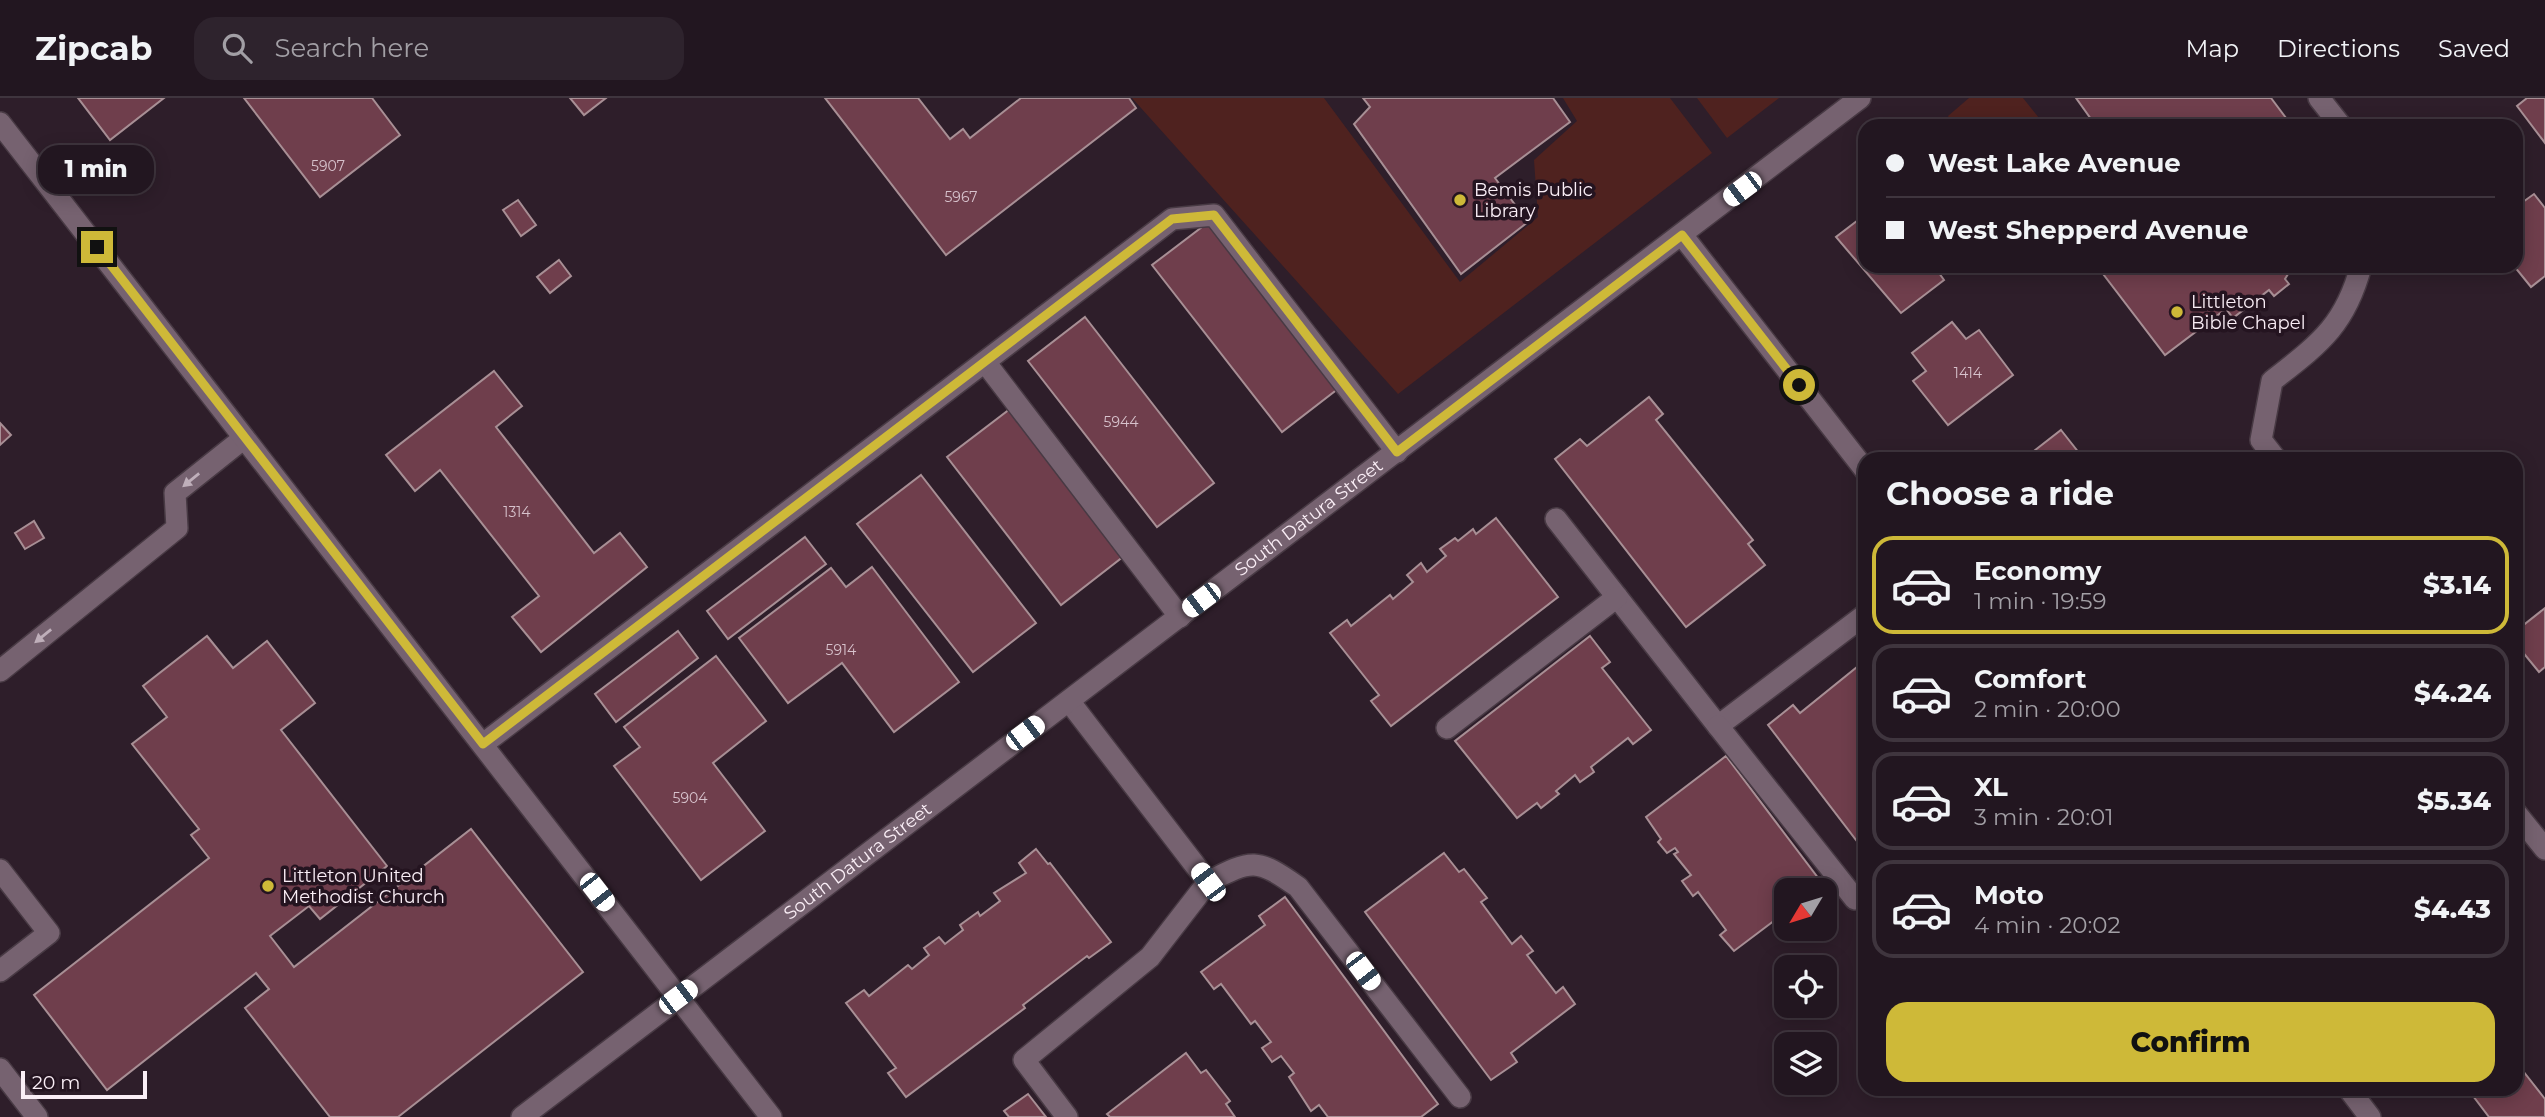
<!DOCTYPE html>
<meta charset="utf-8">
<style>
body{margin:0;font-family:Montserrat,sans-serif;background:#2e232d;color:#f1f3f6;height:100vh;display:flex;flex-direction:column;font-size:26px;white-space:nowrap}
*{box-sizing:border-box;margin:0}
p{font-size:23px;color:#a29fa5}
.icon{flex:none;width:38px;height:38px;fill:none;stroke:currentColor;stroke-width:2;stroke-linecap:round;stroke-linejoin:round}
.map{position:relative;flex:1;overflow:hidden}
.sheet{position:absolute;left:1858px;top:354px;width:665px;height:644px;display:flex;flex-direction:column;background:#221620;border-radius:21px;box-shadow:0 4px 18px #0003,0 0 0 2px #3f353e}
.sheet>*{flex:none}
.hud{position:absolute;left:1858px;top:21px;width:665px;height:154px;border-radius:21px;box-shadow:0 4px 18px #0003,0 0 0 2px #3f353e;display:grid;align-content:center;height:154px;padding:0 28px;background:#221620}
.needle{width:46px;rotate:232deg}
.tools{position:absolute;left:1774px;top:780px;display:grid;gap:14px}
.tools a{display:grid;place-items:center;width:63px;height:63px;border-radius:14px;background:#221620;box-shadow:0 4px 18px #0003,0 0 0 2px #3f353e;font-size:35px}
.scale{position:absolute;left:21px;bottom:18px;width:126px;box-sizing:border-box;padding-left:7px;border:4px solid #faeef6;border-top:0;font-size:19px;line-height:24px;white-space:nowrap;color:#faeef6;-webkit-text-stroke:5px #241420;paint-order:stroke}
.end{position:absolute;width:32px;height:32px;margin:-16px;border:9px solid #ceb938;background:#111;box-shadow:0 0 0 4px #111}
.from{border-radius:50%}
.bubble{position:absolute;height:49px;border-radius:21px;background:#221620;box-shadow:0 4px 18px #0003,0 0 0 2px #3f353e;font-size:23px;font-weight:800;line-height:49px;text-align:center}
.car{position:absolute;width:21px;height:42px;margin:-21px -10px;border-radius:9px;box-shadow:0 0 5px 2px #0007;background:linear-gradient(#fff 24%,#345 0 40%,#fff 0 76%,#345 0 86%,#fff 0)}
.hud b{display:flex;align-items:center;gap:24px;height:66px;font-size:26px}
.hud b+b{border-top:2px solid #3f353e}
.hud i{width:18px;height:18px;background:#f1f3f6}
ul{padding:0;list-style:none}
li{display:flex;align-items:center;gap:21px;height:98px;margin:0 14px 10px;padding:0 14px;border:4px solid #3f353e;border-radius:21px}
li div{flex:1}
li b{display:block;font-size:26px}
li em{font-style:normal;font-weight:800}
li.selected{border-color:#ceb938}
li>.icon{width:63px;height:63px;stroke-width:1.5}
h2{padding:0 28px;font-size:32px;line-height:84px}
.action{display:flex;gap:14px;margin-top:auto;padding:14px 28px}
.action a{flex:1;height:80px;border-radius:21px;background:#ceb938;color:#111;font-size:28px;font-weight:800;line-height:80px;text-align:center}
header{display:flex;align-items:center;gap:42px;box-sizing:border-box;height:98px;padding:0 35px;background:#221620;border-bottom:2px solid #3f353e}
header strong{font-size:33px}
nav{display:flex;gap:38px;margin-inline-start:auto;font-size:24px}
.search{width:490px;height:63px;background:#2e232d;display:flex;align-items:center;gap:18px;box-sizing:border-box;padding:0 24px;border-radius:21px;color:#a29fa5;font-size:26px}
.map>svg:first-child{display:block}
</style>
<header>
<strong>Zipcab</strong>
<div class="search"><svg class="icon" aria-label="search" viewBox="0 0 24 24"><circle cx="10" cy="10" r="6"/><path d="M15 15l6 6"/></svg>Search here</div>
<nav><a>Map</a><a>Directions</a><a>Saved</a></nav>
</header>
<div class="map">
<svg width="2545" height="1019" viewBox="0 0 2545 1019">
<rect width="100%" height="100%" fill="#2e1e2a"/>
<!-- green -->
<g fill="#4f221f">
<path d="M1132,0H1324L1460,184L1538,119L1534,62L1577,23L1563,0H1670L1712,55L1398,296Z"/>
<path d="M1697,0H1779L1727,40Z"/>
<path d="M1969,0H2023L2043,25L2039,28H1953L1948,18Z"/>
</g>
<!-- building -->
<g fill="#6f3e4c" stroke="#a88f95" stroke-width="2">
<path d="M78,0H164L110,42Z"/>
<path d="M244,0H372L400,37L320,99Z"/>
<path d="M570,0H606L584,17Z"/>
<path d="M825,0H918L950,41L963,31L970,40L1021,0H1129L1136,10L946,157Z"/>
<path d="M1363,0H1553L1570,24L1495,80L1528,124L1461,176L1354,26L1370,9Z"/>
<path d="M2076,0H2271L2292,28H2096Z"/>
<path d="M2527,0H2545V45L2517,8Z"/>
<path d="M2534,96L2545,110V178L2531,189L2514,168H2516V109Z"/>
<path d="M518,102L536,127L521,138L503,112Z"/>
<path d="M1866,116V168H1934L1944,182L1901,215L1836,139Z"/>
<path d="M1210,123L1339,290L1282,334L1152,167Z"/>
<path d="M559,162L571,178L550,195L537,179Z"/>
<path d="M2097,168H2293L2285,181L2289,186L2274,198L2269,192L2233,220L2226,211L2165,257Z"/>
<path d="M1085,219L1214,385L1157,429L1028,263Z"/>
<path d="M1952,224L1966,241L1979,232L2013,277L1948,327L1913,283L1926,273L1912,255Z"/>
<path d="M494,273L522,308L496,329L594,455L620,435L647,469L541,554L512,519L539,498L440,372L415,393L386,357Z"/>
<path d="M1649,299L1663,316L1656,322L1753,442L1748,446L1765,467L1686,529L1555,361L1580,341L1587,348Z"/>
<path d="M1010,311L1124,458L1061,507L947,359Z"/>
<path d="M0,325L11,337L0,347Z"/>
<path d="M2061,332L2083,360H2025Z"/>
<path d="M921,377L1036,525L973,574L857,426Z"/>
<path d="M1496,420L1558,499L1391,628L1371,603L1379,597L1330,535L1347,522L1351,528L1390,497L1393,501L1413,484L1407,477L1421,465L1427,474L1446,458L1440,451L1455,440L1458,443L1473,431L1476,436Z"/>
<path d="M34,423L44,440L25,451L15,435Z"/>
<path d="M805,439L826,466L728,541L707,513Z"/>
<path d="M872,469L959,584L894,634L842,565L788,605L739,540L831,470L846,489Z"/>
<path d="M2545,510V569L2539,574L2516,546V533Z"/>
<path d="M678,533L698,560L616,624L595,596Z"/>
<path d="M207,538L233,570L267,543L315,605L281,632L387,768L320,821L309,808L270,838L294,869L471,731L583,874L398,1019H330L245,910L269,891L256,875L107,992L34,897L209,760L191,737L199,731L132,646L167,619L143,588Z"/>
<path d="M1590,538L1610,564L1602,570L1651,632L1633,646L1628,640L1591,669L1594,674L1580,684L1575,677L1556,693L1559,696L1541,710L1537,705L1517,720L1455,643Z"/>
<path d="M716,558L766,623L713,665L765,733L701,782L614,668L640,649L624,629Z"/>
<path d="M1862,565L1866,570V755L1768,627L1793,607L1800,615Z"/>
<path d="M1726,658L1828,793H1787V813L1734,853L1720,837L1726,832L1698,794L1693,798L1682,783L1691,777L1674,756L1678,754L1675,750L1667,755L1658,744L1661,741L1646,719Z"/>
<path d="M1036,751L1048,766L1050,765L1111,844L1089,860L1087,858L1023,907L1025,910L906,999L888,975L896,970L846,905L864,892L869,898L908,867L912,871L929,857L924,850L939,839L945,846L963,832L960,827L978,814L980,818L1000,803L994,795L1026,775L1019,765Z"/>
<path d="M1444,755L1459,774L1464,771L1487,800L1481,804L1512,846L1521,838L1533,853L1527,857L1556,895L1563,889L1575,906L1511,955L1517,964L1491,982L1365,814Z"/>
<path d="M1285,799L1438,1006L1421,1019H1328L1319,1007L1311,1013L1289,979L1294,975L1281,958L1272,964L1262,950L1271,944L1255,923L1251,926L1221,886L1214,891L1201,874L1265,827L1259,818Z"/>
<path d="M1186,955L1201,975L1206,972L1230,1003L1226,1006L1235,1019H1110L1107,1016Z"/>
<path d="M2516,964L2545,1001V1019H2489L2467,990H2516Z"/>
<path d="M1028,996L1046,1019H1009L1004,1013Z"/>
</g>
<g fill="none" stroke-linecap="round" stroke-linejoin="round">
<defs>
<g id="lane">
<path d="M2319,0L2341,28"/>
<path d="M985,264L1180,519"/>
<path d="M2275,360L2261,342L2272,283C2319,246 2345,228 2361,168"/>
<path d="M1556,421L1718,628L1866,516"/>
<path d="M0,573L177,430L175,395L244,340"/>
<path d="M1718,628L1855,801"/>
<path d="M1447,630L1617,499"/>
<path d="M483,646L1172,121L1214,117L1397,354"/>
<path d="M2516,715L2545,751"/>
<path d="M0,772L49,835L0,873"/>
<path d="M1208,784C1252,761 1257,760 1298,789L1460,999"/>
<path d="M0,971L37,1019"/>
<path d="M1067,1019L1024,962L1150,859L1208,784L1069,603"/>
</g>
<g id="street">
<path d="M0,25L771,1019"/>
<path d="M1682,137L1866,373"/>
<path d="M2348,990L2370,1019"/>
<path id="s1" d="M522,1019L1860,0"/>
</g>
</defs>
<!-- lane casing -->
<use href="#lane" stroke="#483a44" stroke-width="24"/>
<!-- street casing -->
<use href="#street" stroke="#483a44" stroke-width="24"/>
<!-- lane -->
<use href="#lane" stroke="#766270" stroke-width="21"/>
<!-- street -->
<use href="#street" stroke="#766270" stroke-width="21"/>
</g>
<!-- one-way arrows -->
<defs><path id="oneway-solid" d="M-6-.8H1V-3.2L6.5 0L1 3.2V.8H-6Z" transform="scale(1.75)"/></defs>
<g fill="#bfafba">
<use href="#oneway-solid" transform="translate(191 382) rotate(141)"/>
<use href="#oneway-solid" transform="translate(43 538) rotate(141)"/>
</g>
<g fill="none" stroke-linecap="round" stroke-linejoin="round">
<!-- route -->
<path stroke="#ceb938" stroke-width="9" d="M97,149L483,646L1172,121L1214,117L1397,354L1682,137L1799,287"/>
</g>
<!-- markers -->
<g fill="#ceb938" stroke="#241420" stroke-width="2.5">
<circle cx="1460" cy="102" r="7"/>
<circle cx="2177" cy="214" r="7"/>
<circle cx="268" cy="788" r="7"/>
</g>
<g text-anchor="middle" stroke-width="7" stroke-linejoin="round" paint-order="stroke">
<!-- number labels -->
<g font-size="14" fill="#d7c2cc">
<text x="328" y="73">5907</text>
<text x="961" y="104">5967</text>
<text x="1968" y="280">1414</text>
<text x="1121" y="329">5944</text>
<text x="517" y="419">1314</text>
<text x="841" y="557">5914</text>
<text x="690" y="705">5904</text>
</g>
<!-- poi labels -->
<g font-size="18" fill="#faeef6" stroke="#241420" text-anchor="start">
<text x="1474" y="98">Bemis Public<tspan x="1474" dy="21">Library</tspan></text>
<text x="2191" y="210">Littleton<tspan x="2191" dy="21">Bible Chapel</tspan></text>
<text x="282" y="784">Littleton United<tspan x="282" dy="21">Methodist Church</tspan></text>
</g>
<!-- street labels -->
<g font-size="18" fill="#faeef6" stroke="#241420">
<text dy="6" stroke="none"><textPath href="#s1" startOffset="989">South Datura Street</textPath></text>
<text dy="6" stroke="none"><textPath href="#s1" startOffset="422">South Datura Street</textPath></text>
</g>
</g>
</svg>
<div class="tools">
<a><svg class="needle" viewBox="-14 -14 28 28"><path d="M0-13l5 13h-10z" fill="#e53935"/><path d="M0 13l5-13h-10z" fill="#a29fa5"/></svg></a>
<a><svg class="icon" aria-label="locate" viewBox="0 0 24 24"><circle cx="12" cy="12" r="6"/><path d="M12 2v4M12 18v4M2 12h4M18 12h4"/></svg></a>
<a><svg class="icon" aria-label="layers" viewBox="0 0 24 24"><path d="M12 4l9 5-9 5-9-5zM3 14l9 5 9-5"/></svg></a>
</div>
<div class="scale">20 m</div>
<i class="end from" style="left:1799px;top:287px"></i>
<i class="end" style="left:97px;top:149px"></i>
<div class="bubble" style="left:38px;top:47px;width:116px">1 min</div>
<i class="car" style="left:1742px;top:91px;rotate:233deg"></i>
<i class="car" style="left:1201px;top:502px;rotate:233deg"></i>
<i class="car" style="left:1025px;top:635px;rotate:53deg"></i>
<i class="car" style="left:1208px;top:784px;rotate:323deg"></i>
<i class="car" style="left:597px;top:794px;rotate:142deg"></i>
<i class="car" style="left:1363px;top:873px;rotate:143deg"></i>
<i class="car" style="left:678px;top:899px;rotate:53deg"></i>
<div class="hud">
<b><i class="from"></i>West Lake Avenue</b>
<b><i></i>West Shepperd Avenue</b>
</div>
<section class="sheet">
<h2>Choose a ride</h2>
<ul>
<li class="selected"><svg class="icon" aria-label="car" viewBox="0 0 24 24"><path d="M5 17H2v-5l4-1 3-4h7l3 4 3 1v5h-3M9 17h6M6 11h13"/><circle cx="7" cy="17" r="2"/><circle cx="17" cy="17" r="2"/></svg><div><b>Economy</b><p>1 min · 19:59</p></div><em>$3.14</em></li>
<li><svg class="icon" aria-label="car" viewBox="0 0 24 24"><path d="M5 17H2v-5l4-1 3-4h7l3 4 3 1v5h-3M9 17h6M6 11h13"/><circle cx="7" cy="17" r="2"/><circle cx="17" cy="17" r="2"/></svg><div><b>Comfort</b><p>2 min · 20:00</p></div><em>$4.24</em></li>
<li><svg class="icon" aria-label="car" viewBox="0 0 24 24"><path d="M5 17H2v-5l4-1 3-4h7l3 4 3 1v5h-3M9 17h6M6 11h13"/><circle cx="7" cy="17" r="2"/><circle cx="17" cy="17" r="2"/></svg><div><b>XL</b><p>3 min · 20:01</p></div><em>$5.34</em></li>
<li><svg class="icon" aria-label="car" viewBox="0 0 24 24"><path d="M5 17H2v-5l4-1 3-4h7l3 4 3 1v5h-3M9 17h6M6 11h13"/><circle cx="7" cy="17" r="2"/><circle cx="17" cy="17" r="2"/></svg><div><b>Moto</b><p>4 min · 20:02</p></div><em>$4.43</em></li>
</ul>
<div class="action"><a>Confirm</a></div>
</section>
</div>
